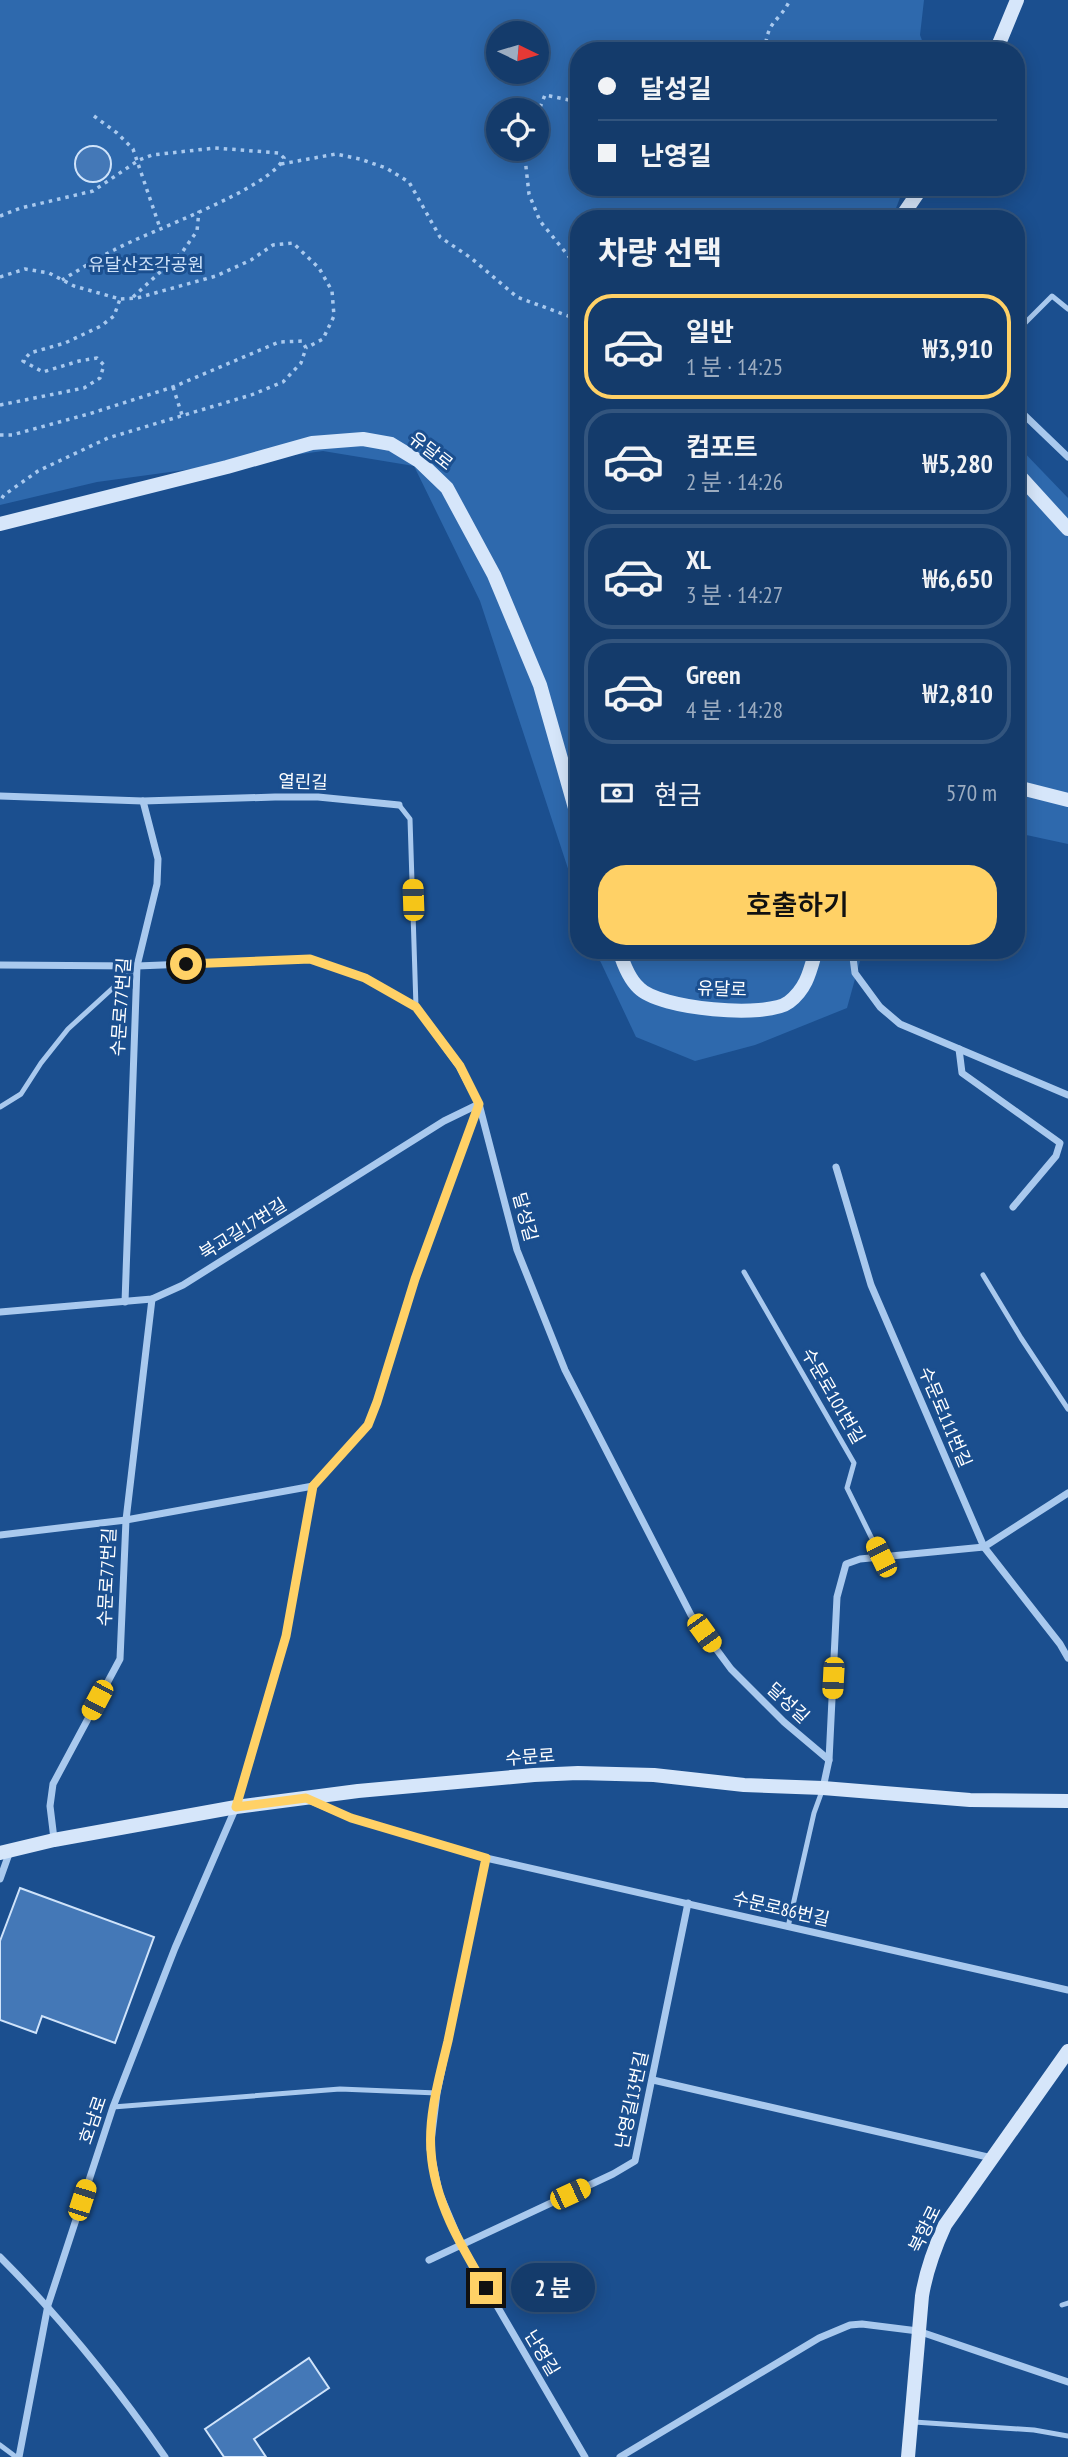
<!DOCTYPE html>
<html lang="ko">
<meta charset="utf-8">
<style>
body{margin:0;font-family:"PT Sans Narrow","Noto Sans KR",sans-serif;background:#1d4271;color:#f1f3f6;height:100vh;display:flex;flex-direction:column;font-size:26px;white-space:nowrap}
*{box-sizing:border-box;margin:0}
p{font-size:23px;color:#9dadc1}
.icon{flex:none;width:38px;height:38px;fill:none;stroke:currentColor;stroke-width:2;stroke-linecap:round;stroke-linejoin:round}
.map{position:relative;flex:1;overflow:hidden}
.sheet{position:absolute;left:570px;top:210px;width:455px;height:749px;display:flex;flex-direction:column;background:#143b6b;border-radius:28px;box-shadow:0 4px 18px #0003,0 0 0 2px #33557e}
.sheet>*{flex:none}
.banner{position:absolute;left:570px;top:42px;width:455px;height:154px;border-radius:28px;box-shadow:0 4px 18px #0003,0 0 0 2px #33557e;display:grid;align-content:center;height:154px;padding:0 28px;background:#143b6b}
.needle{width:46px;rotate:95deg}
.controls{position:absolute;left:486px;top:21px;display:grid;gap:14px}
.controls a{display:grid;place-items:center;width:63px;height:63px;border-radius:50%;background:#143b6b;box-shadow:0 4px 18px #0003,0 0 0 2px #33557e;font-size:35px}
.end{position:absolute;width:32px;height:32px;margin:-16px;border:9px solid #ffd166;background:#111;box-shadow:0 0 0 4px #111}
.from{border-radius:50%}
.bubble{position:absolute;height:49px;border-radius:24px;background:#143b6b;box-shadow:0 4px 18px #0003,0 0 0 2px #33557e;font-size:23px;font-weight:600;line-height:49px;text-align:center}
.car{position:absolute;width:21px;height:42px;margin:-21px -10px;border-radius:9px;box-shadow:0 0 5px 2px #0007;background:linear-gradient(#f5c518 24%,#345 0 40%,#f5c518 0 76%,#345 0 86%,#f5c518 0)}
.banner b{display:flex;align-items:center;gap:24px;height:66px;font-size:26px}
.banner b+b{border-top:2px solid #33557e}
.banner i{width:18px;height:18px;background:#f1f3f6}
ul{padding:0;list-style:none}
li{display:flex;align-items:center;gap:21px;height:105px;margin:0 14px 10px;padding:0 14px;border:4px solid #33557e;border-radius:28px}
li div{flex:1}
li b{display:block;font-size:26px}
li em{font-style:normal;font-weight:600}
li.on{border-color:#ffd166}
li>.icon{width:63px;height:63px;stroke-width:1.5}
h2{padding:0 28px;font-size:32px;line-height:84px}
.pay{display:flex;align-items:center;gap:18px;height:77px;padding:0 28px;font-size:26px}
.pay p{margin-inline-start:auto}
.primary-button{display:flex;gap:14px;margin-top:auto;padding:14px 28px}
.primary-button a{flex:1;height:80px;border-radius:28px;background:#ffd166;color:#111;font-size:28px;font-weight:600;line-height:80px;text-align:center}
.map>svg:first-child{display:block}
</style>
<div class="map">
<svg width="1068" height="2457" viewBox="0 0 1068 2457">
<rect width="100%" height="100%" fill="#1b4f8f"/>
<!-- green -->
<g fill="#2e69ad" fill-rule="evenodd">
<path d="M0,0H924L920,35L926,51H579V187H904L892,219H579V902L480,601L414,466L323,451L97,482L0,505ZM499,33H537V72H499ZM499,110H537V149H499Z"/>
<path d="M1017,445L1068,498V844L1017,833Z"/>
<path d="M595,950H863L847,1008L755,1045L695,1061L636,1037Z"/>
</g>
<!-- building -->
<g fill="#4478b7" stroke="#cfe3fa" stroke-width="2">
<circle cx="93" cy="164" r="18"/>
<path d="M20,1888L154,1937L115,2043L42,2016L36,2033L0,2020V1941Z"/>
<path d="M309,2358L329,2388L254,2439L266,2457H224L205,2429Z"/>
</g>
<g fill="none" stroke-linecap="round" stroke-linejoin="round">
<!-- path -->
<g stroke="#a9c9ee" stroke-width="3.5" stroke-dasharray="3.5 5" stroke-linecap="butt">
<path d="M765,51C767,19 779,23 790,0"/>
<path d="M537,115L545,95L579,102"/>
<path d="M94,116L117,133L133,149L160,228"/>
<path d="M524,149L529,194L540,221L579,269"/>
<path d="M281,164L336,154L360,159L386,168L409,182L440,237L471,258L517,297L579,320"/>
<path d="M0,216L21,208L93,191L139,160L152,155L215,148L279,153L284,158C270,189 149,231 114,250C96,259 79,270 62,280"/>
<path d="M0,277L25,269L49,273L74,286L120,299L137,298L216,276L251,260L273,245L293,243L319,268L332,291L334,316L323,339L306,348"/>
<path d="M133,297L183,251L197,231L199,211"/>
<path d="M173,387L182,415"/>
<path d="M0,405L84,388L100,378L104,365L97,358L79,361L43,372L23,361L30,353L65,343L101,326L114,316L120,299"/>
<path d="M0,435H12L92,413L173,387L279,342L302,341L306,348L301,363L283,382L251,395L108,438L38,471L4,495L0,501"/>
</g>
<!-- lane -->
<g stroke="#a9c9ee" stroke-width="5">
<path d="M1017,331L1052,296L1068,309"/>
<path d="M399,805L410,819L416,1007"/>
<path d="M0,1107L21,1094L41,1063L68,1029L137,966"/>
<path d="M744,1272L854,1463L847,1488L881,1557"/>
<path d="M983,1275L1021,1338L1068,1409"/>
<path d="M788,1927L814,1813L822,1791"/>
<path d="M113,2107L340,2089L437,2093"/>
<path d="M1062,2305L1068,2303"/>
<path d="M914,2422L1034,2430L1068,2436"/>
<path d="M0,2445L16,2457"/>
</g>
<!-- street -->
<g stroke="#a9c9ee" stroke-width="7">
<path d="M1017,408L1068,457"/>
<path d="M0,796L143,801L275,797H318L399,805"/>
<path d="M852,950L855,973L880,1007L900,1024L1068,1095"/>
<path d="M0,965L137,966L310,959L365,978L416,1007L459,1066L479,1104L517,1250L565,1370L691,1615L731,1669L784,1722L829,1760L823,1788"/>
<path d="M959,1049L962,1073L1060,1143L1056,1156L1013,1207"/>
<path d="M836,1167L871,1285L984,1547L1060,1644L1068,1658"/>
<path d="M125,1302L137,966L157,884L158,859L143,801"/>
<path d="M0,1312L152,1299L183,1285L444,1121L479,1104"/>
<path d="M0,1535L126,1520L313,1486"/>
<path d="M829,1760L837,1597L846,1564L860,1559L984,1547L1068,1493"/>
<path d="M309,1800L351,1818L486,1858L1068,1990"/>
<path d="M54,1839L50,1806L53,1784L120,1659L126,1520L152,1299"/>
<path d="M486,1858L437,2093L430,2149L439,2192L461,2244L585,2457"/>
<path d="M0,1879L10,1851"/>
<path d="M653,2080L992,2158"/>
<path d="M0,2257C61,2318 116,2386 165,2457"/>
<path d="M429,2260L613,2174L635,2161L688,1903"/>
<path d="M19,2457L48,2305L113,2107L175,1948L236,1807L286,1636L313,1486L368,1425L377,1402L415,1279L479,1104"/>
<path d="M620,2457L819,2338L850,2325L862,2324L918,2331L1068,2382"/>
</g>
<!-- secondary -->
<g stroke="#d6e6fa" stroke-width="14">
<path d="M996,51L1017,0"/>
<path d="M900,219L922,187"/>
<path d="M1017,473L1068,529"/>
<path d="M0,524L227,467L312,443L363,439L391,444L419,461L447,488L494,575L540,685L579,822"/>
<path d="M1017,787L1068,800"/>
<path d="M619,950C623,963 629,979 639,988C659,1009 767,1019 789,1002C807,988 810,971 816,950"/>
<path d="M0,1853L54,1840L236,1807L358,1791L534,1775L578,1773L654,1775L744,1785L823,1788L970,1800L1068,1801"/>
<path d="M908,2457L922,2296C926,2271 934,2249 945,2225L1068,2051"/>
</g>
</g>
<g fill="none" stroke-linecap="round" stroke-linejoin="round">
<!-- route -->
<path stroke="#ffd166" stroke-width="9" d="M186,964L310,959L365,978L416,1007L460,1066L479,1104L415,1279L377,1402L368,1425L313,1486L286,1636L236,1807L306,1798L351,1818L486,1858C473,1919 461,1980 448,2041C440,2075 428,2115 431,2151C434,2201 461,2246 486,2288"/>
</g>
<g text-anchor="middle" stroke-width="6" stroke-linejoin="round" paint-order="stroke">
<!-- park labels -->
<g font-size="18" fill="#cfe3fa" stroke="#1b4f8f">
<text x="146" y="271">유달산조각공원</text>
</g>
<!-- street labels -->
<g font-size="18" fill="#fff" stroke="#1b4f8f">
<text transform="translate(431 451) rotate(38)" y="6">유달로</text>
<text transform="translate(303 782) rotate(2)" y="6">열린길</text>
<text transform="translate(722 989) rotate(2)" y="6">유달로</text>
<text transform="translate(121 1007) rotate(-86)" y="6">수문로77번길</text>
<text transform="translate(525 1217) rotate(75)" y="6">달성길</text>
<text transform="translate(243 1229) rotate(-32)" y="6">북교길17번길</text>
<text transform="translate(833 1396) rotate(60)" y="6">수문로101번길</text>
<text transform="translate(945 1417) rotate(67)" y="6">수문로111번길</text>
<text transform="translate(107 1577) rotate(-87)" y="6">수문로77번길</text>
<text transform="translate(788 1703) rotate(43)" y="6">달성길</text>
<text transform="translate(530 1757) rotate(-4)" y="6">수문로</text>
<text transform="translate(781 1909) rotate(13)" y="6">수문로86번길</text>
<text transform="translate(632 2100) rotate(-78)" y="6">난영길13번길</text>
<text transform="translate(93 2120) rotate(-71)" y="6">호남로</text>
<text transform="translate(925 2229) rotate(-64)" y="6">북항로</text>
<text transform="translate(542 2353) rotate(59)" y="6">난영길</text>
</g>
</g>
</svg>
<div class="controls">
<a><svg class="needle" viewBox="-14 -14 28 28"><path d="M0-13l5 13h-10z" fill="#e53935"/><path d="M0 13l5-13h-10z" fill="#9dadc1"/></svg></a>
<a><svg class="icon" aria-label="locate" viewBox="0 0 24 24"><circle cx="12" cy="12" r="6"/><path d="M12 2v4M12 18v4M2 12h4M18 12h4"/></svg></a>
</div>
<i class="end from" style="left:186px;top:964px"></i>
<i class="end" style="left:486px;top:2288px"></i>
<div class="bubble" style="left:511px;top:2263px;width:84px">2 분</div>
<i class="car" style="left:413px;top:900px;rotate:358deg"></i>
<i class="car" style="left:881px;top:1557px;rotate:334deg"></i>
<i class="car" style="left:704px;top:1633px;rotate:144deg"></i>
<i class="car" style="left:833px;top:1678px;rotate:183deg"></i>
<i class="car" style="left:97px;top:1700px;rotate:208deg"></i>
<i class="car" style="left:570px;top:2194px;rotate:65deg"></i>
<i class="car" style="left:82px;top:2200px;rotate:18deg"></i>
<div class="banner">
<b><i class="from"></i>달성길</b>
<b><i></i>난영길</b>
</div>
<section class="sheet">
<h2>차량 선택</h2>
<ul>
<li class="on"><svg class="icon" aria-label="car" viewBox="0 0 24 24"><path d="M5 17H2v-5l4-1 3-4h7l3 4 3 1v5h-3M9 17h6M6 11h13"/><circle cx="7" cy="17" r="2"/><circle cx="17" cy="17" r="2"/></svg><div><b>일반</b><p>1 분 · 14:25</p></div><em>₩3,910</em></li>
<li><svg class="icon" aria-label="car" viewBox="0 0 24 24"><path d="M5 17H2v-5l4-1 3-4h7l3 4 3 1v5h-3M9 17h6M6 11h13"/><circle cx="7" cy="17" r="2"/><circle cx="17" cy="17" r="2"/></svg><div><b>컴포트</b><p>2 분 · 14:26</p></div><em>₩5,280</em></li>
<li><svg class="icon" aria-label="car" viewBox="0 0 24 24"><path d="M5 17H2v-5l4-1 3-4h7l3 4 3 1v5h-3M9 17h6M6 11h13"/><circle cx="7" cy="17" r="2"/><circle cx="17" cy="17" r="2"/></svg><div><b>XL</b><p>3 분 · 14:27</p></div><em>₩6,650</em></li>
<li><svg class="icon" aria-label="car" viewBox="0 0 24 24"><path d="M5 17H2v-5l4-1 3-4h7l3 4 3 1v5h-3M9 17h6M6 11h13"/><circle cx="7" cy="17" r="2"/><circle cx="17" cy="17" r="2"/></svg><div><b>Green</b><p>4 분 · 14:28</p></div><em>₩2,810</em></li>
</ul>
<div class="pay"><svg class="icon" aria-label="cash" viewBox="0 0 24 24"><path d="M3 7h18v10H3z"/><circle cx="12" cy="12" r="2"/></svg>현금<p>570 m</p></div>
<div class="primary-button"><a>호출하기</a></div>
</section>
</div>
